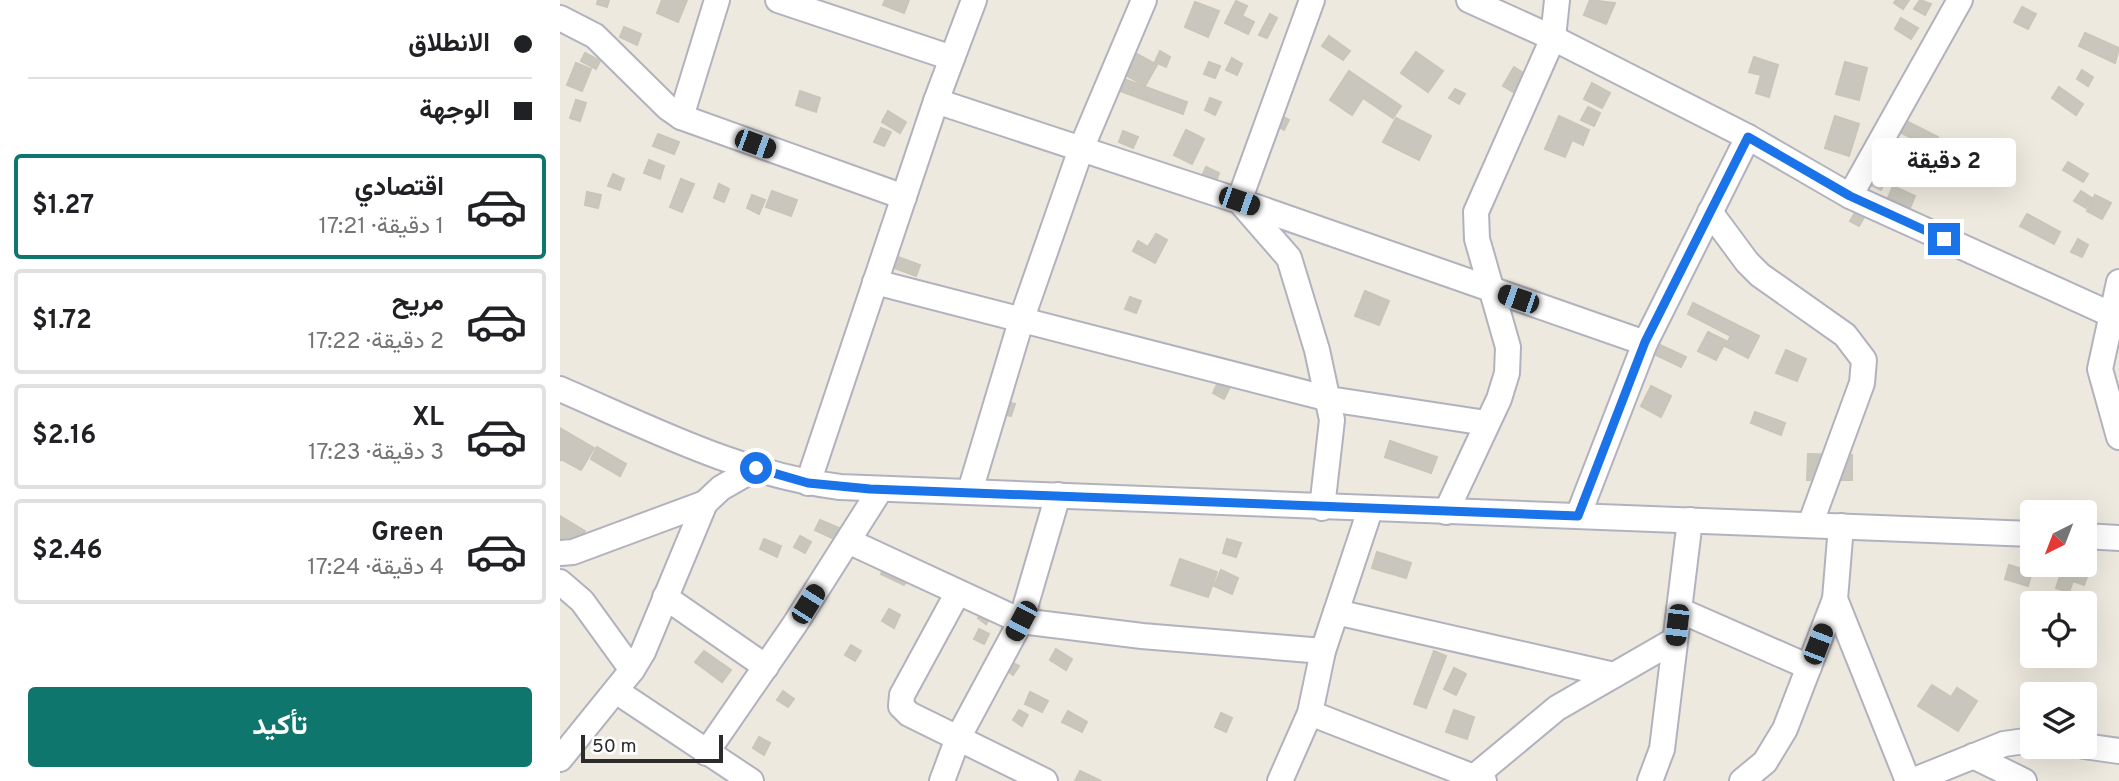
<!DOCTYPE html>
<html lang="ar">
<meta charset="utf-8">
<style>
body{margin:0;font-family:Overpass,Vazirmatn,sans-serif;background:#f2f2f2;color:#202124;direction:rtl;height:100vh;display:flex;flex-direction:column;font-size:26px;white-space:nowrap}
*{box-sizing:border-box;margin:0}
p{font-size:23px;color:#757577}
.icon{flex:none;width:38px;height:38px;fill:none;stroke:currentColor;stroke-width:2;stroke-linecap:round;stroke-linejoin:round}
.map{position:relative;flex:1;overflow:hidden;direction:ltr}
.panel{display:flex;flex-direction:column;background:#fff;width:560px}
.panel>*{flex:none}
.top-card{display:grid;align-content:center;height:154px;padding:0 28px;background:#fff}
.needle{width:46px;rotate:222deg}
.buttons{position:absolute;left:1460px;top:500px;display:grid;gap:14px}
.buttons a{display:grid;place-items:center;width:77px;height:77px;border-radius:7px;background:#fff;box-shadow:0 7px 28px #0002;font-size:35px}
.scale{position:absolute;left:21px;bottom:18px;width:142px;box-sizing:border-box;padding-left:7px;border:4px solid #2c2c2c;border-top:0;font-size:19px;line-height:24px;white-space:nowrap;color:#2c2c2c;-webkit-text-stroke:5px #fff;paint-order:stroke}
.end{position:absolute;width:32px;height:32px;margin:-16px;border:9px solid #1a73e8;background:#fff;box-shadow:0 0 0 4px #fff}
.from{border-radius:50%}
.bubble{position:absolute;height:49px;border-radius:7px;background:#fff;box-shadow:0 7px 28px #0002;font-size:23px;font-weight:700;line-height:49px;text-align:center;direction:rtl}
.car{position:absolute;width:21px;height:42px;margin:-21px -10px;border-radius:9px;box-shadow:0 0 5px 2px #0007;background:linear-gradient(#222 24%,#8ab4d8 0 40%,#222 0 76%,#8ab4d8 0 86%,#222 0)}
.top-card b{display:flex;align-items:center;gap:24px;height:66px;font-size:26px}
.top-card b+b{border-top:2px solid #e0e0e0}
.top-card i{width:18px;height:18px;background:#202124}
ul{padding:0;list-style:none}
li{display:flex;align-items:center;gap:21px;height:105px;margin:0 14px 10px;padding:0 14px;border:4px solid #e0e0e0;border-radius:7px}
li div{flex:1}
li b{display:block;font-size:26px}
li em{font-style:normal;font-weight:700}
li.on{border-color:#0f766e}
li>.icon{width:63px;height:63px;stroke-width:1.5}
.cta{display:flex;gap:14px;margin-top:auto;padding:14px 28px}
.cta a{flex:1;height:80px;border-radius:7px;background:#0f766e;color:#fff;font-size:28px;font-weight:700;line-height:80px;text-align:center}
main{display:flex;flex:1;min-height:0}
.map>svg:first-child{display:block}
</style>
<main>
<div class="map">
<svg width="1559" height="781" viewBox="0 0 1559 781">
<rect width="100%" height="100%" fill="#ede9de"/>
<!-- building -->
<g fill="#c9c7bd" stroke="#c9c5b8" stroke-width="2">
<path d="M38,0H49L47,7L37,4Z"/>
<path d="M102,0H127L118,22L97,13Z"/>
<path d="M325,0H349L344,13L323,5Z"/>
<path d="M1030,0L1055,3L1046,24L1024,15Z"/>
<path d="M1336,0H1349L1343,9L1334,3Z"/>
<path d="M1360,0L1371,4L1365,15L1354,9Z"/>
<path d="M676,1L687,6L682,16L694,22L688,34L665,23Z"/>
<path d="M635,2L659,11L648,37L625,27Z"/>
<path d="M1462,7L1476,14L1468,29L1454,22Z"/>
<path d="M710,14L717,18L707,38L699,35Z"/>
<path d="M1341,18L1358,28L1351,39L1335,29Z"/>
<path d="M64,27L81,34L77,45L60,37Z"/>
<path d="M1525,33L1559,48L1555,63L1519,46Z"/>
<path d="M769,36L790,51L783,60L762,46Z"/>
<path d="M600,51L610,57L606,67L595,62Z"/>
<path d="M856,52L883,71L868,92L841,73Z"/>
<path d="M25,53L40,61L36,69L21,61Z"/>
<path d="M575,53L597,65L585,86L564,74Z"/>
<path d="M1194,57L1218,65L1209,97L1196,93L1201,75L1189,72Z"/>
<path d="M672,58L682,64L677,75L666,70Z"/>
<path d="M649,62L660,66L655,78L644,74Z"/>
<path d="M1285,62L1307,68L1299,100L1276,94Z"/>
<path d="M16,63L31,69L22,91L7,85Z"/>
<path d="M954,67L965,74L953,92L943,86Z"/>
<path d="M1522,70L1533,77L1528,86L1517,79Z"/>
<path d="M789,71L841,106L833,118L803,98L792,115L770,100Z"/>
<path d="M564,79L627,102L623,114L560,91Z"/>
<path d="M1032,83L1050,93L1042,108L1024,99Z"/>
<path d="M1499,87L1523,104L1516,115L1492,98Z"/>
<path d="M895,89L905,94L899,104L889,98Z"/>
<path d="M240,91L260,98L256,112L236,105Z"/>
<path d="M650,98L661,102L655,115L645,110Z"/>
<path d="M16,100L26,103L20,121L10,118Z"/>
<path d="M1028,107L1040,113L1034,126L1021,120Z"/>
<path d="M328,111L346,122L340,133L322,122Z"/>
<path d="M718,114L729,120L724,130L713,124Z"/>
<path d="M999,116L1029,130L1023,145L1012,140L1005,157L985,149Z"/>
<path d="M1275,116L1299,124L1289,156L1265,148Z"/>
<path d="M836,118L871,136L859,160L823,142Z"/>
<path d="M1346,121L1378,137L1373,149L1340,132Z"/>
<path d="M321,128L331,132L324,146L314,142Z"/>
<path d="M626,130L644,139L632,164L614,155Z"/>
<path d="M563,131L578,137L573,148L559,142Z"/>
<path d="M98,134L119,142L114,154L93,146Z"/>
<path d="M1332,144L1341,149L1330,169L1320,164Z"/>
<path d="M89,160L104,166L100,179L84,173Z"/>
<path d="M1357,162L1378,171L1372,183L1352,174Z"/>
<path d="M1508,162L1528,174L1523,182L1503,170Z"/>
<path d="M646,167L659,173L655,184L641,178Z"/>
<path d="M53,174L64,179L60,190L48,186Z"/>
<path d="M1314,174L1326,180L1321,190L1309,184Z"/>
<path d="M121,179L134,184L122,212L110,207Z"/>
<path d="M159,184L169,189L164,202L154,198Z"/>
<path d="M1333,186L1355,196L1350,208L1328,198Z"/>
<path d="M212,191L237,200L231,216L206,207Z"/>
<path d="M1521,191L1532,198L1526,208L1514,201Z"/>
<path d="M27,192L41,195L38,208L25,205Z"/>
<path d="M192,195L205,200L199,214L187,208Z"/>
<path d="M1535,195L1551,203L1542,219L1527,211Z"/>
<path d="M1297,209L1306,214L1299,226L1290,221Z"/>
<path d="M1467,214L1500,232L1494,244L1460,226Z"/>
<path d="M596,234L607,240L595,263L573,251L578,241L588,247Z"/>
<path d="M1518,239L1528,245L1522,257L1511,252Z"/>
<path d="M338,257L360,265L356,276L334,268Z"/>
<path d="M805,291L829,301L819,325L795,316Z"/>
<path d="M570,297L581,301L576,313L565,309Z"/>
<path d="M1133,303L1199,336L1188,358L1165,346L1171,336L1128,314Z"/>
<path d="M1148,332L1166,341L1156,360L1138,351Z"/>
<path d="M1100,345L1126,357L1121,367L1096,355Z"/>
<path d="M1226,350L1246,359L1237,381L1216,373Z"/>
<path d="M658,382L670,387L664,399L653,393Z"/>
<path d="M1091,386L1111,396L1101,417L1081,406Z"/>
<path d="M444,401L455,404L451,416L440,413Z"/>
<path d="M1195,412L1225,423L1221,435L1191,423Z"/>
<path d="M0,428L34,448L21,470L1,459L0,461Z"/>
<path d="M830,441L877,457L871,473L825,457Z"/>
<path d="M37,447L66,464L60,476L31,459Z"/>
<path d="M1248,454L1292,455V480H1247Z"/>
<path d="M0,516L25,531L15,548L0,539Z"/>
<path d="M260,520L279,528L274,539L255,530Z"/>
<path d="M240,536L251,542L245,553L234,547Z"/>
<path d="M204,539L221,546L217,557L200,549Z"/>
<path d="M667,539L681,543L676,557L663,553Z"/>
<path d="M817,552L851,563L846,578L812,568Z"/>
<path d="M620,559L657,572L648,597L611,585Z"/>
<path d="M1449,565L1472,572L1468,586L1445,579Z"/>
<path d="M1504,565L1528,574L1524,585L1513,581L1509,592L1496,588Z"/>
<path d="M325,566L348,578L344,585L321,574Z"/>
<path d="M661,570L678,578L672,594L654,586Z"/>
<path d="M425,608L433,614L426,624L418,618Z"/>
<path d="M329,609L340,615L334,628L322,621Z"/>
<path d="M419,629L429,634L424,644L414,639Z"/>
<path d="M291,645L301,651L295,661L285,655Z"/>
<path d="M496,649L512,659L506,670L490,660Z"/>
<path d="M144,651L171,670L162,682L135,662Z"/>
<path d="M874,651L886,656L866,708L854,704Z"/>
<path d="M448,660L459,666L453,675L443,668Z"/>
<path d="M894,668L906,674L896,695L884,689Z"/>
<path d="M1372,685L1391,697L1397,688L1417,701L1398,731L1358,706Z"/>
<path d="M223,691L234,699L228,707L217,700Z"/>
<path d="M470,692L488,701L482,712L465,704Z"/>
<path d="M459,710L468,715L462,726L453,720Z"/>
<path d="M894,710L914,717L907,739L886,732Z"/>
<path d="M508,711L527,722L522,732L502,722Z"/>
<path d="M661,713L672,718L666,732L655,727Z"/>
<path d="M199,737L210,743L204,755L193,748Z"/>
<path d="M520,771L541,781H515Z"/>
</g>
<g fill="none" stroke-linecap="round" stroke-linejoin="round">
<defs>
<g id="minor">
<path d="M218,0L392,58"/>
<path d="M909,0L993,38L1188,137L1290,196L1550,314"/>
<path d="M0,18L35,36L108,108L121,117L344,197"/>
<path d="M376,101L679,201L1085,343"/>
<path d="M121,117L157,0"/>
<path d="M1290,196L1400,0"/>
<path d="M679,201L752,0"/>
<path d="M682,204L729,258L757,350L772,420L762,508"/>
<path d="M1150,212L1187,262L1200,275L1285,335L1304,360L1302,383L1250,525"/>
<path d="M315,282L769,399L926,423"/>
<path d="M1559,282L1540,369L1559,437"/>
<path d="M0,389C90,428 181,475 280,487L1472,534"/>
<path d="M248,483L376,101L414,0"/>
<path d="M410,491L462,318L521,149L584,0"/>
<path d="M886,512L939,399L947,373L948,347L917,239L916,212L993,38L997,0"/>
<path d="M1018,516L1085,343L1188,137"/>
<path d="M1524,536L1559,538"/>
<path d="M288,541L461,621L582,636L763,651"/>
<path d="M0,553L13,552L145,503"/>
<path d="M0,582L22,601L72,670"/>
<path d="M397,594L342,695L341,706L349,714L485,781"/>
<path d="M105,597L206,667"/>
<path d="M1275,599L1348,781"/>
<path d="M1119,610L1249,667"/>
<path d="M776,612L1054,675"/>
<path d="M56,691L191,781"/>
<path d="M750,713L924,781"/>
<path d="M1524,746L1559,751"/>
<path d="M146,753L235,624L320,490"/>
<path d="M1413,756L1464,781"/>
<path d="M0,759L72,670L83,652L145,503L161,488L196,468"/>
<path d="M914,777L997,708L1115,640"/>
<path d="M382,781L398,738L461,621L498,495"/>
<path d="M720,781L750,713L763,651L810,510"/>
<path d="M1090,781L1102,749L1130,520"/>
<path d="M1182,781L1205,762L1225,729L1275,599L1281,526"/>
<path d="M1352,781L1444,744L1472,740"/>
</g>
</defs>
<!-- minor casing -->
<use href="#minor" stroke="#b2b2bf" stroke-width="28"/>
<!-- minor -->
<use href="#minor" stroke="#fff" stroke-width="24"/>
</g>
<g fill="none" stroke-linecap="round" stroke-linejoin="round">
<!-- route -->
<path stroke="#1a73e8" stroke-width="9" d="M196,468L248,483L310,489L1018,516L1085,342L1188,137L1290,196L1384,239"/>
</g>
</svg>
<div class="buttons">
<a><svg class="needle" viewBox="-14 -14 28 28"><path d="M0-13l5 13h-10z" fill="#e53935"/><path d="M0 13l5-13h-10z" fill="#757577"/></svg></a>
<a><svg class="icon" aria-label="locate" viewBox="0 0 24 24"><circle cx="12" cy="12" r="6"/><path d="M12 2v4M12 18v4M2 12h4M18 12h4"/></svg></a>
<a><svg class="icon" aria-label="layers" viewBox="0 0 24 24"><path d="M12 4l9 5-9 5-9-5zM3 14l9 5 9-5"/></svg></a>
</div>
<div class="scale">50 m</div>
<i class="end from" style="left:196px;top:468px"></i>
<i class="end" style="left:1384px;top:239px"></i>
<div class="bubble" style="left:1312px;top:138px;width:144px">2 دقيقة</div>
<i class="car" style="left:195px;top:144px;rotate:110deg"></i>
<i class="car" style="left:679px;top:201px;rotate:109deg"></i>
<i class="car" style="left:958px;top:299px;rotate:289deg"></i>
<i class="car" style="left:248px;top:604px;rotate:32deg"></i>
<i class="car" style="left:461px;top:621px;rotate:208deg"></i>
<i class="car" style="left:1117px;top:625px;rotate:187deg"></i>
<i class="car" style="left:1258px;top:644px;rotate:21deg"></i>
</div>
<section class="panel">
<div class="top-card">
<b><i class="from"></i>الانطلاق</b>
<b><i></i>الوجهة</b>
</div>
<ul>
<li class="on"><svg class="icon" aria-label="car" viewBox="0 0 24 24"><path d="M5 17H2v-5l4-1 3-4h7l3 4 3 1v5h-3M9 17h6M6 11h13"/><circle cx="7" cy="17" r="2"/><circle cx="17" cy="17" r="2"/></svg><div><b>اقتصادي</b><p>1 دقيقة · 17:21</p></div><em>$1.27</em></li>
<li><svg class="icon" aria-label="car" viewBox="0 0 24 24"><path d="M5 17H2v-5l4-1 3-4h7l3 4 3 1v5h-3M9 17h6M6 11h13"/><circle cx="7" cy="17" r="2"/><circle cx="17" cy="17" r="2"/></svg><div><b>مريح</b><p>2 دقيقة · 17:22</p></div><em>$1.72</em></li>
<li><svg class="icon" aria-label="car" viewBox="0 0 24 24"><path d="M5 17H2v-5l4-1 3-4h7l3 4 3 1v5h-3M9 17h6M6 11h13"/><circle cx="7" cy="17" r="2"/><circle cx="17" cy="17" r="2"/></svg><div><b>XL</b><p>3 دقيقة · 17:23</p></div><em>$2.16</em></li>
<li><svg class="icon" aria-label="car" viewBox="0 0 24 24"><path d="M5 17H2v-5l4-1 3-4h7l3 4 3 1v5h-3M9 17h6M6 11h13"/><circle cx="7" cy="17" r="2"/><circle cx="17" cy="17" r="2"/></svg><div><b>Green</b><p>4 دقيقة · 17:24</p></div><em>$2.46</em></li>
</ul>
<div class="cta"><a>تأكيد</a></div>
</section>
</main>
